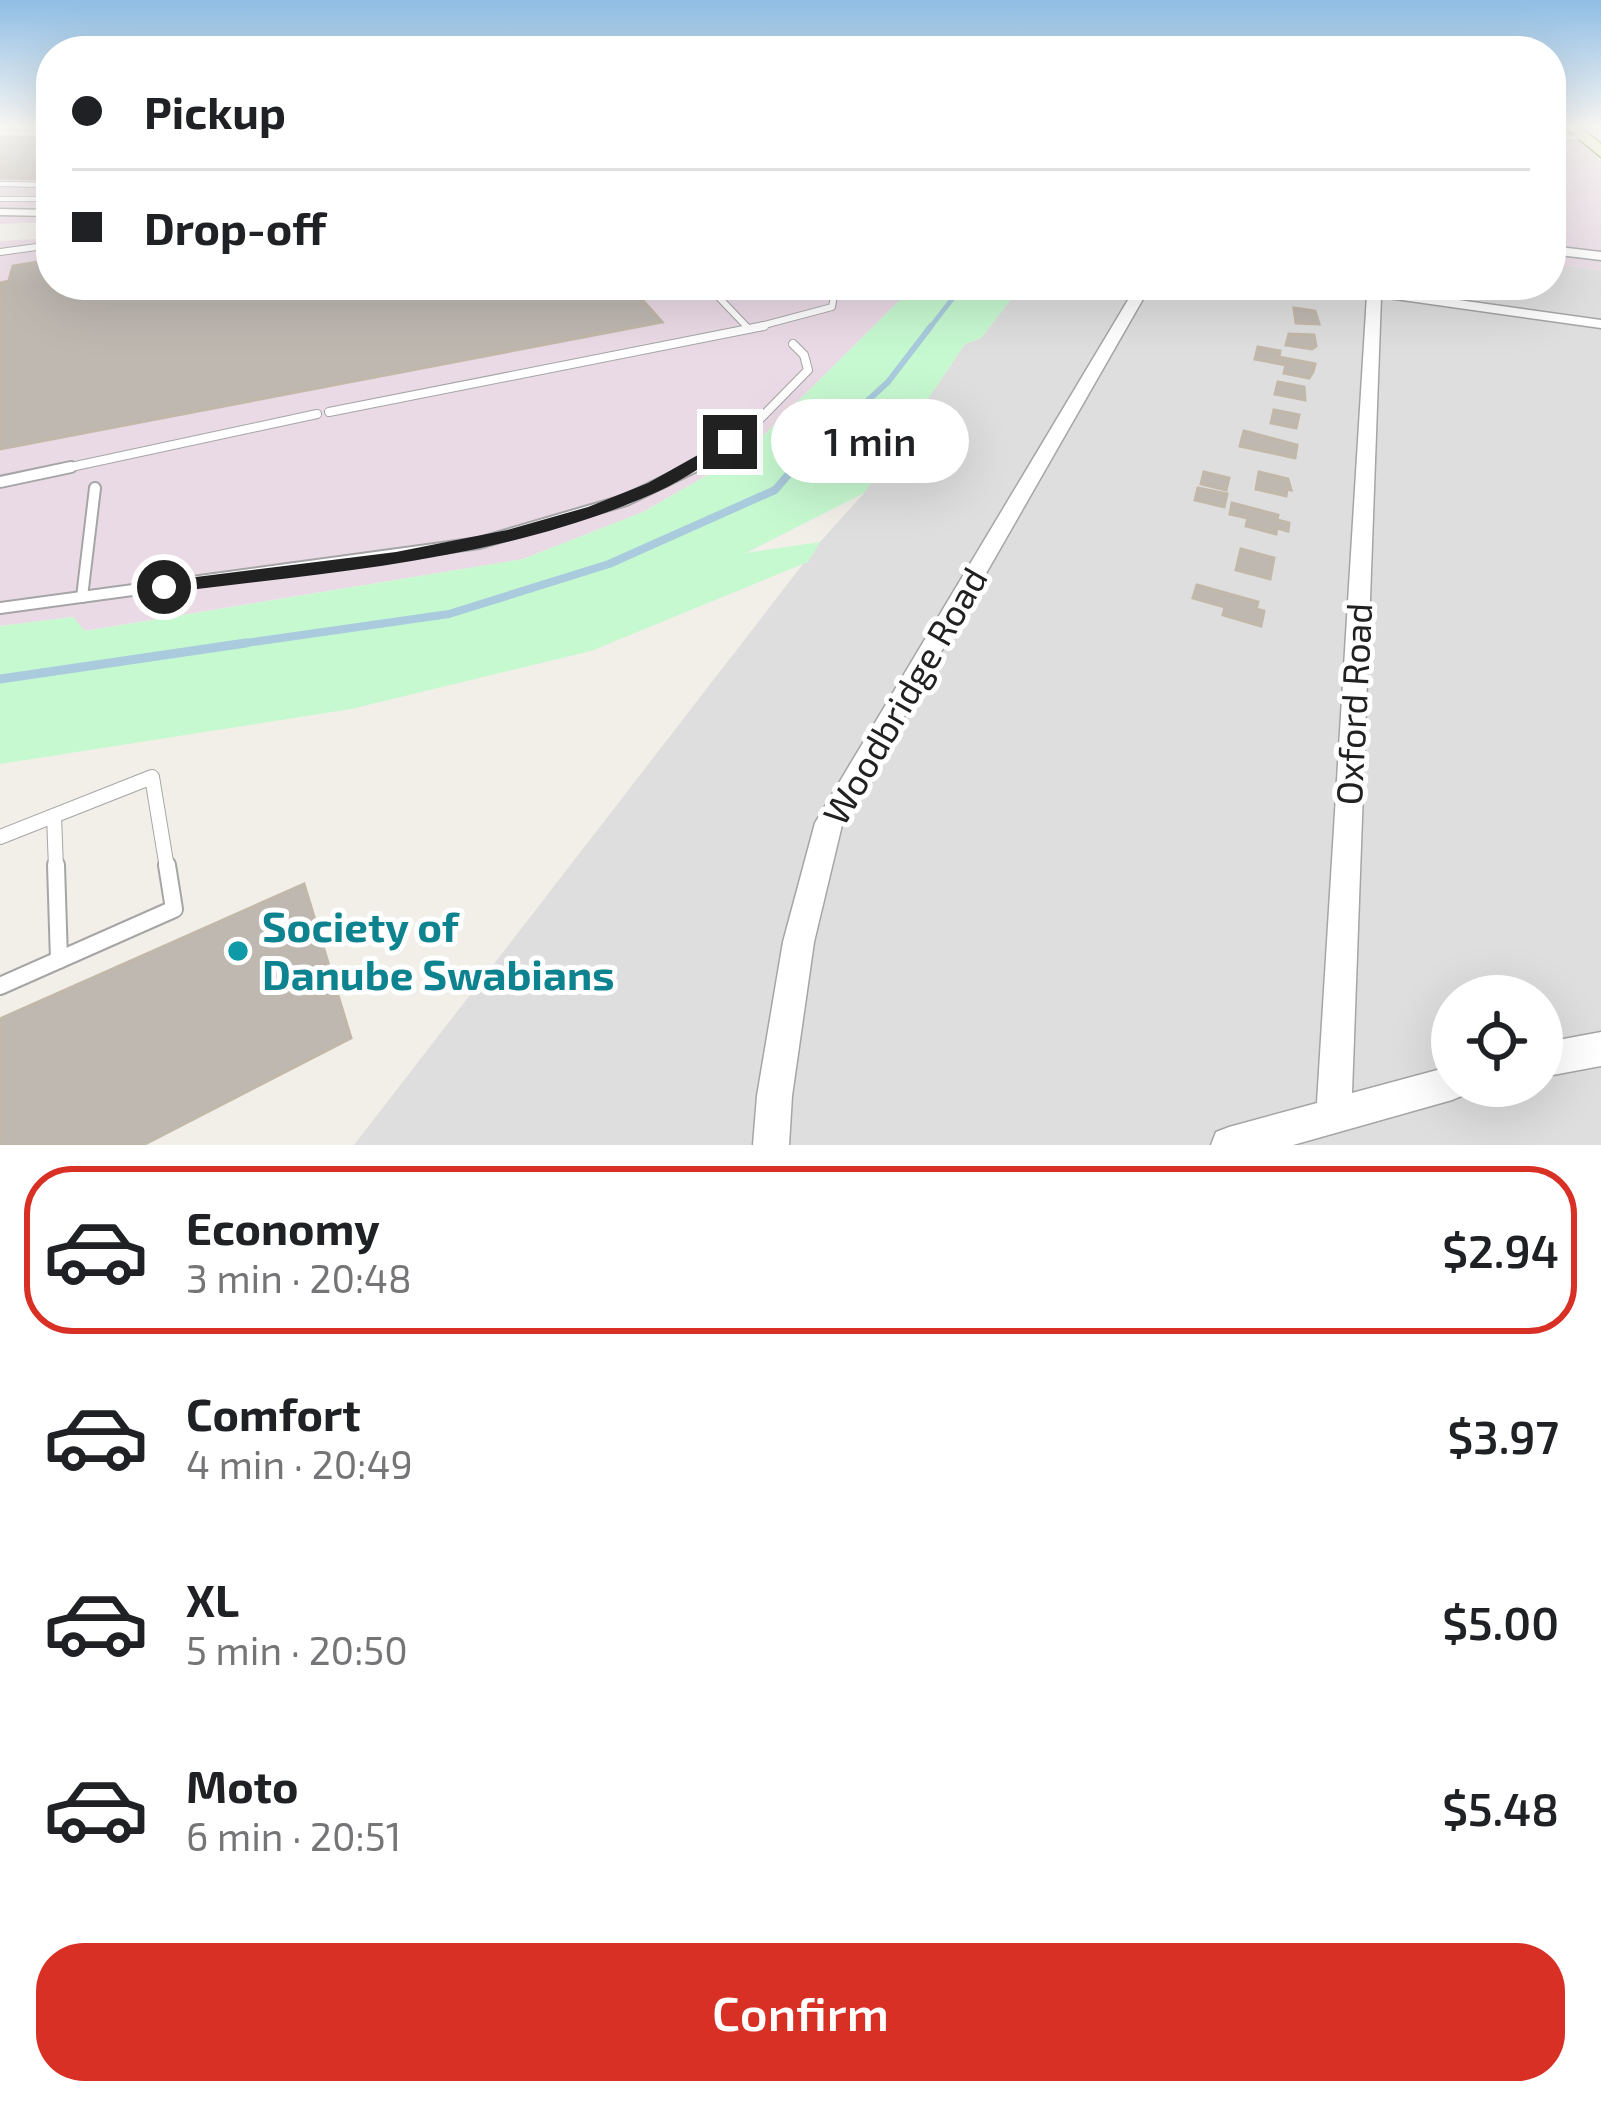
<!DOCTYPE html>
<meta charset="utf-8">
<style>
body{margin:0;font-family:"Exo 2",sans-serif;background:#f2f2f2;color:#202124;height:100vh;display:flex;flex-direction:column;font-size:45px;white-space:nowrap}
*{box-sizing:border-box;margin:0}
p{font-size:39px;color:#757577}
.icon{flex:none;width:66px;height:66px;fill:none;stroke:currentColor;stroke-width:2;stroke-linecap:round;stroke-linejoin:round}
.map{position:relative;height:1145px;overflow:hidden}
.drawer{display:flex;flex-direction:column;background:#fff;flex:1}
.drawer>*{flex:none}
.guide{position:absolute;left:36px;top:36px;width:1530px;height:264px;border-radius:48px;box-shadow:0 12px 48px #0002;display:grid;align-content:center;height:264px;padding:0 36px;background:#fff}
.controls{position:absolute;left:1431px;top:975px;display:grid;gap:24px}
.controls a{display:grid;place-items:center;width:132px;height:132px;border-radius:50%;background:#fff;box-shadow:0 12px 48px #0002;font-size:60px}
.end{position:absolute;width:54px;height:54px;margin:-27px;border:15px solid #212121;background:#fff;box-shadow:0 0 0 6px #fff}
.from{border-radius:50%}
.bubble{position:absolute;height:84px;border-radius:42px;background:#fff;box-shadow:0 12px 48px #0002;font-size:39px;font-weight:600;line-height:84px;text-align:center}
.guide b{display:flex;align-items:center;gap:42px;height:114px;font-size:45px}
.guide b+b{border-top:3px solid #e0e0e0}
.guide i{width:30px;height:30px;background:#202124}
ul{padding:21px 0 0;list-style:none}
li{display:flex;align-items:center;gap:36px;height:168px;margin:0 24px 18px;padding:0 12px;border:6px solid transparent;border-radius:48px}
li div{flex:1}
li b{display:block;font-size:45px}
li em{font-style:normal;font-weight:600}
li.on{border-color:#d93025}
li>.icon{width:108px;height:108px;stroke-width:1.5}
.button{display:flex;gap:24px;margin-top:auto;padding:24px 36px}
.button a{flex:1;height:138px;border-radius:48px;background:#d93025;color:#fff;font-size:48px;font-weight:600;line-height:138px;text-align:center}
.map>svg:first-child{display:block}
</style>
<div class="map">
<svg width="1601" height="1145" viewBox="0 0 1601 1145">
<rect width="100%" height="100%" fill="#f1efe8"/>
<!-- residential -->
<path fill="#dfdede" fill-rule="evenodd" d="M1551,264L1601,270V1145H354L820,542L864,493L965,344L981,338L1022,285H1551ZM1452,996H1542V1086H1452Z"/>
<!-- industrial -->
<g fill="#eadae5">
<path d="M1551,126H1563L1601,161V270L1551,264Z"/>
<path d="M0,131H51V222L0,224Z"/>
<path d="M51,238V285H915L746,453L643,512L523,559L84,631L73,617L0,626V241Z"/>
</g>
<!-- park -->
<path fill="#c7f9d1" d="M915,285H1022L981,338L965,344L864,493L746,553L820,542L808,562L591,651L351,709L0,764V626L73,617L85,631L523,559L643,512L746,453Z"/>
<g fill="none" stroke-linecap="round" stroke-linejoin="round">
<!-- stream-far3 -->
<path stroke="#a9cbdd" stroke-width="4.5" d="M929,329L963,285"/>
<!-- stream-far2 -->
<path stroke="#a9cbdd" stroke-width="6" d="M792,470L888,382L931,326"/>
<!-- stream-far1 -->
<path stroke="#a9cbdd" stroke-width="8" d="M225,646L449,614L609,564L775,490L795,467"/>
<!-- stream -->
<path stroke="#a9cbdd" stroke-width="9" d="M0,679L246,643"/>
</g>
<!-- building -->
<g fill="#beb8b1" stroke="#c2b8aa" stroke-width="3">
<path d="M0,135H51V179L0,178Z"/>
<path d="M51,260V285H629L662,322L0,449V283L9,281L13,266Z"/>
<path d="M1294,308L1315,311L1319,324L1296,323Z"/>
<path d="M1289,334L1314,335L1316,346L1312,349L1286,345Z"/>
<path d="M1258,347L1280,351L1279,357L1315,364L1313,372L1309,378L1284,373L1286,365L1255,359Z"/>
<path d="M1278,382L1304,387L1305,400L1275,394Z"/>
<path d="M1274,410L1299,415L1296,428L1271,423Z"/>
<path d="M1244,431L1297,445L1295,458L1240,446Z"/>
<path d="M1204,472L1229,478L1226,490L1201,484Z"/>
<path d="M1259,472L1288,479L1291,490L1287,489L1286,496L1256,489Z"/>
<path d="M1198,488L1227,494L1224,507L1195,500Z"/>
<path d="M1232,503L1278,515L1277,520L1289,523L1288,531L1277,528L1276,534L1246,526L1248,518L1230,514Z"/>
<path d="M1241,549L1274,558L1270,579L1236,570Z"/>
<path d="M1197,585L1258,602L1256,609L1264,611L1261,626L1223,615L1225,607L1193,598Z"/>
<path d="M304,884L351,1038L143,1145H0V1019Z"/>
</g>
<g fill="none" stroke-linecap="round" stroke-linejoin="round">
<defs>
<g id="service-far5">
<path d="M0,133L51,134"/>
<path d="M1551,138L1587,137"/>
<path d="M0,184L51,185"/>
<path d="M0,199H51"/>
</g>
<g id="service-far4">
<path d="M0,252L51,245"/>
<path d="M707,285L749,329"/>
<path d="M749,329L832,307L834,295L821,285"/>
</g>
<g id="service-far3">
<path d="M329,412L764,326"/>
<path d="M57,470L317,414"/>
<path d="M689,470L755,424L808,370L804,355L793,344"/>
</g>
<g id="service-far2">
<path d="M0,482L71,467"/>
<path d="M82,597L95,488"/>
<path d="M0,608L479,543L626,500L694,467"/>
</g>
<g id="service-far1">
<path d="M54,816L56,868"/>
<path d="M0,837L152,777L167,868"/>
</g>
<g id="service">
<path d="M56,865L59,960"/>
<path d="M0,986L174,909L167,865"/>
</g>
<g id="minor">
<path d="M0,209L51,210V216L0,215Z"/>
<path d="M1551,246L1601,252V260L1551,254Z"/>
<path d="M1137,285H1151L842,825L814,942L792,1096L789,1145H753L757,1096L783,942L815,823Z"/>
<path d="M1316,285H1352L1601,320V328L1381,297L1352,1093L1452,1066V1086H1468L1464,1095L1452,1100L1293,1145H1211L1216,1132L1229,1127L1317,1103L1367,295Z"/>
<path d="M1601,1032V1066L1542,1077V1043Z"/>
</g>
<path id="secondary" d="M1563,126H1579L1601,144V157Z"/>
</defs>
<!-- service-far5 casing -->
<use href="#service-far5" stroke="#a5a5a5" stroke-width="6"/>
<!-- service-far4 casing -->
<use href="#service-far4" stroke="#a5a5a5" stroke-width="8"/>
<!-- service-far3 casing -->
<use href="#service-far3" stroke="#a5a5a5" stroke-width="10"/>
<!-- service-far2 casing -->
<use href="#service-far2" stroke="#a5a5a5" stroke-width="14"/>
<!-- service-far1 casing -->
<use href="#service-far1" stroke="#a5a5a5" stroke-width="16"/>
<!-- service casing -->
<use href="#service" stroke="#a5a5a5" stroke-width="20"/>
<!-- minor casing -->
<use href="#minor" stroke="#a5a5a5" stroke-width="3"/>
<!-- secondary casing -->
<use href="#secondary" stroke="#5e7808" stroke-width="3"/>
<!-- service-far5 -->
<use href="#service-far5" stroke="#fff" stroke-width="4.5"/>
<!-- service-far4 -->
<use href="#service-far4" stroke="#fff" stroke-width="6"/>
<!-- service-far3 -->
<use href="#service-far3" stroke="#fff" stroke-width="8"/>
<!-- service-far2 -->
<use href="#service-far2" stroke="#fff" stroke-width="10"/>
<!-- service-far1 -->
<use href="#service-far1" stroke="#fff" stroke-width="14"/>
<!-- service -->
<use href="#service" stroke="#fff" stroke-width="16"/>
<!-- minor -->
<use href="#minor" fill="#fff" fill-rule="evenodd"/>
<!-- secondary -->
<use href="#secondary" fill="#eff8be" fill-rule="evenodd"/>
</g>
<!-- sky -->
<linearGradient id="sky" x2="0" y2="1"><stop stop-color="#8fbde4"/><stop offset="0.44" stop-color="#f9f8f5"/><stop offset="1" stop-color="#f9f8f5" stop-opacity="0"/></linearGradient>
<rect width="1601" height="286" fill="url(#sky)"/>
<!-- route -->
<path fill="#212121" d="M730,437L738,442L736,445C710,461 684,480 657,492C503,561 328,572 164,593L154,587L164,581L396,552L507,530L588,507L648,483Z"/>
<!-- markers -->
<circle fill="#0f9aa8" stroke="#fff" stroke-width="4.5" cx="238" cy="951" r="12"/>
<g text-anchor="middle" stroke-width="10" stroke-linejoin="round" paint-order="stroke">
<!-- street labels -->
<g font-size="36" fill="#212121" stroke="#fff">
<text transform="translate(905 696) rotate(-60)" y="13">Woodbridge Road</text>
<text transform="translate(1354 704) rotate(-87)" y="13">Oxford Road</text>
</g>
<!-- near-culture labels -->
<g font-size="42" font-weight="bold" fill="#0d838f" stroke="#fff" text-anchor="start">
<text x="262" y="942">Society of<tspan x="262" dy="48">Danube Swabians</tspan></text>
</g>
</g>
</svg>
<div class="controls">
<a><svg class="icon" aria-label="locate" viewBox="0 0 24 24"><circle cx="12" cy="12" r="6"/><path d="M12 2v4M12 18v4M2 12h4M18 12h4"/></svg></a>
</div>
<i class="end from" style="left:164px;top:587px"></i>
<i class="end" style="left:730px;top:442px"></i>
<div class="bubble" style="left:771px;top:399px;width:198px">1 min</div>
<div class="guide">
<b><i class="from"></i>Pickup</b>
<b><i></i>Drop-off</b>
</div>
</div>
<section class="drawer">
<ul>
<li class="on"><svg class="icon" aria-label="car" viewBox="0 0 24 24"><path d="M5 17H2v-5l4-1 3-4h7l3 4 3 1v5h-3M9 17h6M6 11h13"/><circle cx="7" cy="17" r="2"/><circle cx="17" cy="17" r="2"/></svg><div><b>Economy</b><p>3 min · 20:48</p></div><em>$2.94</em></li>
<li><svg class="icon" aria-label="car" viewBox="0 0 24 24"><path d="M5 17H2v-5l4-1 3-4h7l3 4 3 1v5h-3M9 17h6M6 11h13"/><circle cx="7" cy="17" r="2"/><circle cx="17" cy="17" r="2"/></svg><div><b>Comfort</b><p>4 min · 20:49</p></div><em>$3.97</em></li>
<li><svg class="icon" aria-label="car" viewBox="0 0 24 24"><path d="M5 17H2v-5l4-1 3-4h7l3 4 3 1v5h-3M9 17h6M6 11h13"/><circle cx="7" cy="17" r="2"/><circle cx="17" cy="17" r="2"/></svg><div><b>XL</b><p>5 min · 20:50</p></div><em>$5.00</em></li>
<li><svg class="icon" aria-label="car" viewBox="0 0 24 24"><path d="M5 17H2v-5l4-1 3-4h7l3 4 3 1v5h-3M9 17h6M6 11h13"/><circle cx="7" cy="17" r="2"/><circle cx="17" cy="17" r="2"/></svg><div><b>Moto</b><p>6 min · 20:51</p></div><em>$5.48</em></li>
</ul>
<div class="button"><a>Confirm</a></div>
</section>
